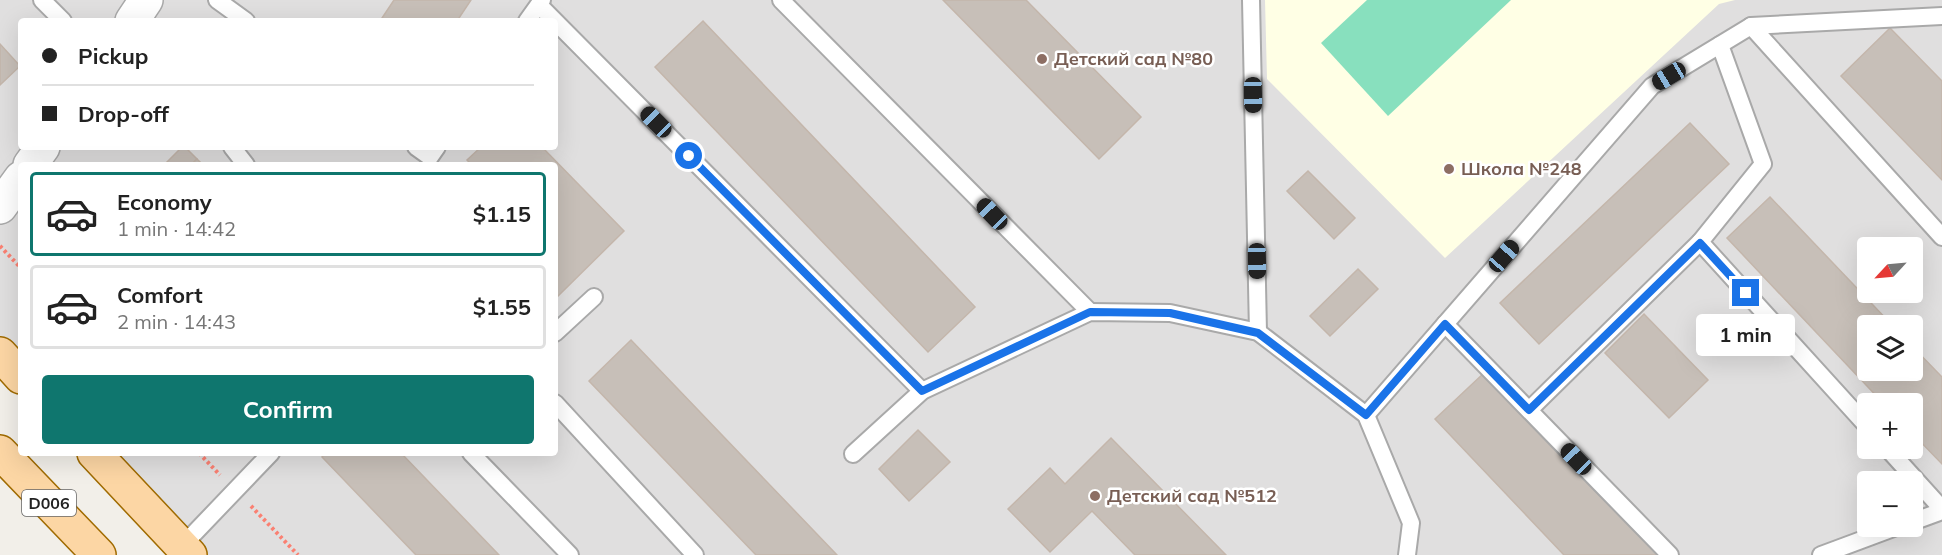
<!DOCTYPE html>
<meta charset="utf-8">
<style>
body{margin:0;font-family:Mulish,sans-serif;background:#f2f2f2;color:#222;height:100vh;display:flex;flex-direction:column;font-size:22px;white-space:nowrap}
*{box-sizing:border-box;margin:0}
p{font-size:20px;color:#767676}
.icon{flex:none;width:33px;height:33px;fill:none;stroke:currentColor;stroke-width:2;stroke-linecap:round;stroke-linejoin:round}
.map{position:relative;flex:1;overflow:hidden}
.sheet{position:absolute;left:18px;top:162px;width:540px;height:294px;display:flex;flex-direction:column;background:#fff;border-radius:6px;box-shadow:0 6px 24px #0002}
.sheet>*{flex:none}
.guide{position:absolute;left:18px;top:18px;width:540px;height:132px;border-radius:6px;box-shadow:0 6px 24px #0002;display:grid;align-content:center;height:132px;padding:0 24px;background:#fff}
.needle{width:39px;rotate:244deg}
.buttons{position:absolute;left:1857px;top:237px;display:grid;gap:12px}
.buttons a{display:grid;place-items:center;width:66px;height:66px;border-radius:6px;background:#fff;box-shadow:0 6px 24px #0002;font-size:30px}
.end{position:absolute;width:27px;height:27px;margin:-14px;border:8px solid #1a73e8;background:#fff;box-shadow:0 0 0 3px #fff}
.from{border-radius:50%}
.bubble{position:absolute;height:42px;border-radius:6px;background:#fff;box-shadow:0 6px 24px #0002;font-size:20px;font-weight:700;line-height:42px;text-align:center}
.car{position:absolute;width:18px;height:36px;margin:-18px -9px;border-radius:8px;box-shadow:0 0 4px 2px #0007;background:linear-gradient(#222 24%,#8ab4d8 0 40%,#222 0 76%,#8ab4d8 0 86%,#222 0)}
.guide b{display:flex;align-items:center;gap:21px;height:57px;font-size:22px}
.guide b+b{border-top:2px solid #e0e0e0}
.guide i{width:15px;height:15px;background:#222}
ul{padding:10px 0 0;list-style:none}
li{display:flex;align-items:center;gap:18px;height:84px;margin:0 12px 9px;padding:0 12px;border:3px solid #e0e0e0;border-radius:6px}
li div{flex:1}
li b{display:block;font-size:22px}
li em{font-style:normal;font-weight:700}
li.selected{border-color:#0f766e}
li>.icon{width:54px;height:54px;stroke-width:1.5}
.action{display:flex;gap:12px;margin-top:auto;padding:12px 24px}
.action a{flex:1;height:69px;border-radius:6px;background:#0f766e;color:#fff;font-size:24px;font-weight:700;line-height:69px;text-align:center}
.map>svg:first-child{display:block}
</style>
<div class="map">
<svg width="1942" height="555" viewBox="0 0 1942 555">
<rect width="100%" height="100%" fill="#f2efe9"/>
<!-- residential -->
<path fill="#e0dfdf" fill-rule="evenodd" d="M0,0H1942V555H190L94,453H555V165H21V377L0,354ZM21,21H555V147H21ZM1868,248H1912V292H1868ZM1868,326H1912V370H1868ZM1868,404H1912V448H1868ZM1868,482H1912V526H1868Z"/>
<!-- education -->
<path fill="#ffffe5" d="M1265,0H1735L1719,4L1445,258L1267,79Z"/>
<!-- pitch -->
<path fill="#88e0be" d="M1367,0H1511L1388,116L1321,43Z"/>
<!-- building -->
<g fill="#c7bfb8" stroke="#c4b6ab" stroke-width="1.5">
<path d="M394,0H471L457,21H380Z"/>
<path d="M943,0H1026L1141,117L1099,159Z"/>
<path d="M703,21L975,307L928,352L655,67Z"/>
<path d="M1890,28L1942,81V180L1841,76Z"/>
<path d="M0,44L20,66L0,85Z"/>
<path d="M1690,123L1729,164L1539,344L1500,303Z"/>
<path d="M182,147H185L197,159L191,165H164Z"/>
<path d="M481,147H542L624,231L555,299V165H472L467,160Z"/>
<path d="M197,159L203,165H191Z"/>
<path d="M1308,171L1355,218L1334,239L1287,191Z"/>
<path d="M1770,197L1893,326H1868V370H1912V346L1942,377V464L1912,433V404H1884L1727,238Z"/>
<path d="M1358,269L1378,289L1330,336L1310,316Z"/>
<path d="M1644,314L1708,380L1669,418L1605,353Z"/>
<path d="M631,340L837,555H756L589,381Z"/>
<path d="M1485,372L1659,555H1564L1435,419Z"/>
<path d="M918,430L950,462L909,501L879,469Z"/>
<path d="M1111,438L1226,555H1135L1092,511L1050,552L1008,509L1050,468L1065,484Z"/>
<path d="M325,453H401L499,555H416L322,457Z"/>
</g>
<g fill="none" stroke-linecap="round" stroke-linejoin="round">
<defs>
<g id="service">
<path d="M42,0L63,21"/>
<path d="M217,0L246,21"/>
<path d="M781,0L1090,312"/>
<path d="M1251,0L1258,332"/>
<path d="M539,5L922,391"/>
<path d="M527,21L542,0"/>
<path d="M1751,26L1942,237"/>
<path d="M1720,45L1763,164L1700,242L1868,427"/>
<path d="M232,147L246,165"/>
<path d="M416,147L430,157L437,147"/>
<path d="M1445,324L1670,555"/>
<path d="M555,333L594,297"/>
<path d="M555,403L695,555"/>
<path d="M1529,410L1700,242"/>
<path d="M1366,415L1652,86L1751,26L1942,16"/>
<path d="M1887,448L1942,509"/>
<path d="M471,453L570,555"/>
<path d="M853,454L922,391L1090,312L1170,313L1258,332L1366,415L1411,523L1407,555"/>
<path d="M1912,522L1942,511"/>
<path d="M182,546L271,453"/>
<path d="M1821,555L1899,526"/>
</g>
<g id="minor">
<path d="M132,21L146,0"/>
<path d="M30,165L43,147"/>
<path d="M0,207L21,178"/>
</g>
<g id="primary">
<path d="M0,354L21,377"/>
<path d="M0,452L99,555"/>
<path d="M94,453L190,555"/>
</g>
</defs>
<!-- service casing -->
<use href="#service" stroke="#a9a9a9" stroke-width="20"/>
<!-- minor casing -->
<use href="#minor" stroke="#a9a9a9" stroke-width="36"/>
<!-- primary casing -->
<use href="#primary" stroke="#a06b00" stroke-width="36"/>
<!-- path -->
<g stroke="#fa8072" stroke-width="4" stroke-dasharray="3 3" stroke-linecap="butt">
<path d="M0,246L21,268"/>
<path d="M199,453L220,475"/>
<path d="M251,506L298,555"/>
</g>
<!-- service -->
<use href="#service" stroke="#fff" stroke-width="16"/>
<!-- minor -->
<use href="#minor" stroke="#fff" stroke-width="33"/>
<!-- primary -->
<use href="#primary" stroke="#fcd6a4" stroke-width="33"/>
</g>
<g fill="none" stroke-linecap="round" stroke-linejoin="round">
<!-- route -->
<path stroke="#1a73e8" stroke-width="8" d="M689,156L922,391L1090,312L1170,313L1258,333L1366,415L1445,324L1529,410L1700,243L1746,293"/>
</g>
<!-- markers -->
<g fill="#8d6e63" stroke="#fff" stroke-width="2">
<circle cx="1042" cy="59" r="6"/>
<circle cx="1449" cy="169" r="6"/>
<circle cx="1095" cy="496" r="6"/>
</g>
<g text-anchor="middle" stroke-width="5" stroke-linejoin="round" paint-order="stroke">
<!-- shield labels -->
<rect fill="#fff" stroke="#646464" stroke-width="1.5" x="22" y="490" width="54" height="26" rx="4.5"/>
<g font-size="16" font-weight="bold" fill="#222">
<text x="49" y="509">D006</text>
</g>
<!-- education labels -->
<g font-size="18" font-weight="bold" fill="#785e54" stroke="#fff" text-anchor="start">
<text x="1054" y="65">Детский сад №80</text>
<text x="1461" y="175">Школа №248</text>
<text x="1107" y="502">Детский сад №512</text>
</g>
</g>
</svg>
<div class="buttons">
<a><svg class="needle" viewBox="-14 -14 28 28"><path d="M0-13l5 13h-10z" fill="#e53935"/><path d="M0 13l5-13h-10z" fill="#767676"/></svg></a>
<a><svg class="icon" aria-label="layers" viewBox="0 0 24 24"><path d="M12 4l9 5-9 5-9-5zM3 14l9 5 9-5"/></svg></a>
<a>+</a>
<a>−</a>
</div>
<i class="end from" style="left:689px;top:156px"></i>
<i class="end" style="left:1746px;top:293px"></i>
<div class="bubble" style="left:1696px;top:314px;width:99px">1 min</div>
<i class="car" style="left:1669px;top:76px;rotate:239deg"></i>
<i class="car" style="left:1253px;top:95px;rotate:179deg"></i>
<i class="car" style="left:656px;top:122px;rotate:315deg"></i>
<i class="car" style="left:992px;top:214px;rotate:316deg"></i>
<i class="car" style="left:1504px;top:256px;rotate:41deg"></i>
<i class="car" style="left:1257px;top:261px;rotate:179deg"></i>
<i class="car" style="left:1576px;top:459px;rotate:316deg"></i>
<div class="guide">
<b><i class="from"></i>Pickup</b>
<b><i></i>Drop-off</b>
</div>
<section class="sheet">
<ul>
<li class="selected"><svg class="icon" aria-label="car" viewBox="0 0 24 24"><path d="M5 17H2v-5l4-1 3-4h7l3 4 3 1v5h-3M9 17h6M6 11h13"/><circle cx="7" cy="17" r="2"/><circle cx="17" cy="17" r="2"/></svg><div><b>Economy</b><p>1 min · 14:42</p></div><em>$1.15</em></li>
<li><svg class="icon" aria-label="car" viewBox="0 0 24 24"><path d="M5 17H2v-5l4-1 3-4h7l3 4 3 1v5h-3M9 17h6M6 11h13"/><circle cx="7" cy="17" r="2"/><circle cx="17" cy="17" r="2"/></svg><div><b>Comfort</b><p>2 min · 14:43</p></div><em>$1.55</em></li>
</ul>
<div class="action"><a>Confirm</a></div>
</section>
</div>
